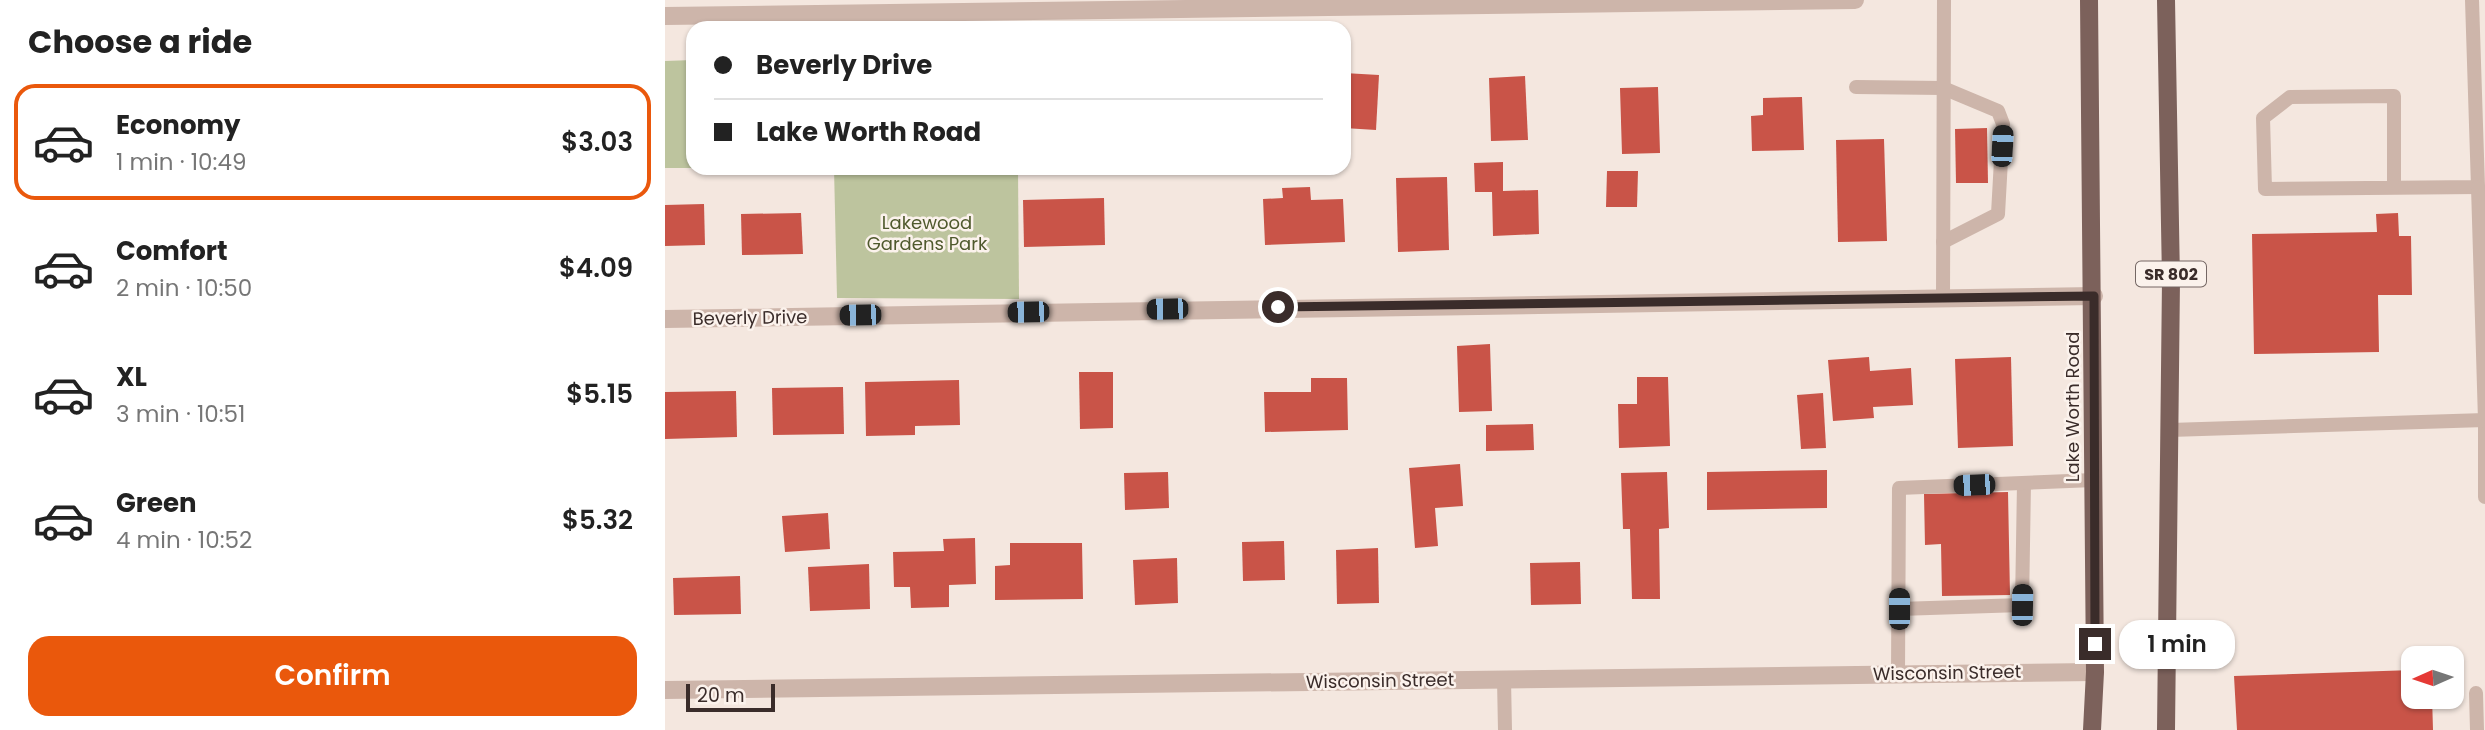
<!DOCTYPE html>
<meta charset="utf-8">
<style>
body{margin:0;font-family:Poppins,sans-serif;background:#f2f2f2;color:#222;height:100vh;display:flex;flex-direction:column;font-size:26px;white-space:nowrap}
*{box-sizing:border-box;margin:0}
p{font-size:23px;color:#767676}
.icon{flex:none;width:38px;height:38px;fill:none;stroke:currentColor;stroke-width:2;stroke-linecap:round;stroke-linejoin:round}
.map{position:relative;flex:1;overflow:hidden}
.details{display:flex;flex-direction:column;background:#fff;width:665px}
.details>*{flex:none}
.guide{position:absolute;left:21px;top:21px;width:665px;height:154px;border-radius:21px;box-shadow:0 2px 5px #0004;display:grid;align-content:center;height:154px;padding:0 28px;background:#fff}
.needle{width:46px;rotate:267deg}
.tools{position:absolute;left:1736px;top:646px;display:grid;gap:14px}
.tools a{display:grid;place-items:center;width:63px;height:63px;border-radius:14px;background:#fff;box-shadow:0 2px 5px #0004;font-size:35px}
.scale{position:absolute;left:21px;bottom:18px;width:89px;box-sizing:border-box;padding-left:7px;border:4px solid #3a2c2a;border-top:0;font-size:19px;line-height:24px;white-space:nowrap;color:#3a2c2a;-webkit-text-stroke:5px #fbf2ec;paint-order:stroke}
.end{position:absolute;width:32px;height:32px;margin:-16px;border:9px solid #3a2c2a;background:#fff;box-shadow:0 0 0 4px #fff}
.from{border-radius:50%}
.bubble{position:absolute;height:49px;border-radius:21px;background:#fff;box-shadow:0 2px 5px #0004;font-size:23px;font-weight:600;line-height:49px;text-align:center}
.car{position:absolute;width:21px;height:42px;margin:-21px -10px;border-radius:9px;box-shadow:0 0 5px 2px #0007;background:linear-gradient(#222 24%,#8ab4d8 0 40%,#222 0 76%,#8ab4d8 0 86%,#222 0)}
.guide b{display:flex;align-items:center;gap:24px;height:66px;font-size:26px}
.guide b+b{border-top:2px solid #e0e0e0}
.guide i{width:18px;height:18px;background:#222}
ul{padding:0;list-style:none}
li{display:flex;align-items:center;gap:21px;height:116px;margin:0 14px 10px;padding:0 14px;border:4px solid transparent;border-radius:21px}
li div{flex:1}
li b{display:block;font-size:26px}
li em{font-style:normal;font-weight:600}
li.on{border-color:#ea580c}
li>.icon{width:63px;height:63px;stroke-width:1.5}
h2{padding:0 28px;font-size:32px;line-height:84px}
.cta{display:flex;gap:14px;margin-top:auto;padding:14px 28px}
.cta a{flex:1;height:80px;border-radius:21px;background:#ea580c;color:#fff;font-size:28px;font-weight:600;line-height:80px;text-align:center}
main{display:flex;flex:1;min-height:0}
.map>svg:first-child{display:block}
</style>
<main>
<section class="details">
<h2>Choose a ride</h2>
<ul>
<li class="on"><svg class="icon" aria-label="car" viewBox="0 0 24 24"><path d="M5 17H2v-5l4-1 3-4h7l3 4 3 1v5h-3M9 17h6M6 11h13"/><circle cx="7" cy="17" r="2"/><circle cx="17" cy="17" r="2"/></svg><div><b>Economy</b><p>1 min · 10:49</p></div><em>$3.03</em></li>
<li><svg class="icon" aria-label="car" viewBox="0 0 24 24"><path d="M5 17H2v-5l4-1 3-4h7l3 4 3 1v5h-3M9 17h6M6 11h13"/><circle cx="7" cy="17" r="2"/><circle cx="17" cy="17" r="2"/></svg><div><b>Comfort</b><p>2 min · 10:50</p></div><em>$4.09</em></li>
<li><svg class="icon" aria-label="car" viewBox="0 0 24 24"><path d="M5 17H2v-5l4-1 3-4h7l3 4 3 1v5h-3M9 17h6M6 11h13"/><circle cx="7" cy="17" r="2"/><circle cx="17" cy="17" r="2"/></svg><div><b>XL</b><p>3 min · 10:51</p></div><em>$5.15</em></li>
<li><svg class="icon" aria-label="car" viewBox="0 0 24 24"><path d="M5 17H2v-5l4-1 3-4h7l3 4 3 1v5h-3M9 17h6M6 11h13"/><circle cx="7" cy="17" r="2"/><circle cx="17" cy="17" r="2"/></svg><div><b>Green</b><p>4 min · 10:52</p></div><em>$5.32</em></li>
</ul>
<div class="cta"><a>Confirm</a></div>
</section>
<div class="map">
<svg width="1820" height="730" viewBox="0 0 1820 730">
<rect width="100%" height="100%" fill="#f4e7df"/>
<!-- green -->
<g fill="#bdc49e">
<path d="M28,60V168H0V61Z"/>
<path d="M169,168H353L354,299L172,298Z"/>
</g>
<!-- building -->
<g fill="#c95448">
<path d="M679,73L714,75L711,130L679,128Z"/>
<path d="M860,76L863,140L826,141L824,78Z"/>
<path d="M993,87L995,153L957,154L955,88Z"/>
<path d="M1137,97L1139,150L1087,151L1086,116L1098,115V98Z"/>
<path d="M1322,128L1323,183H1291L1290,129Z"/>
<path d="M1219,139L1222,241L1173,242L1171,140Z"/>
<path d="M838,162V191L873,190L874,234L828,236L827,192H810L809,163Z"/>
<path d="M942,171H973L972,207H941Z"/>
<path d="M782,177L784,250L733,252L731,178Z"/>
<path d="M645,187L646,200L678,199L680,242L600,245L598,199L618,198L617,188Z"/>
<path d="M439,198L440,245L359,247L358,200Z"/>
<path d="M39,204L40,245L0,246V205Z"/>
<path d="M136,213L138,254L77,255L76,214Z"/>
<path d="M1733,213L1734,236H1746L1747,295H1713L1714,352L1589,354L1587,234L1712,232L1711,214Z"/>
<path d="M825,344L827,411L794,412L792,346Z"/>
<path d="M1204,357L1205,371L1246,368L1248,405L1208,407L1209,418L1168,421L1163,360Z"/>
<path d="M1346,357L1348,446L1293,448L1290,359Z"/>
<path d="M414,372H448V428L415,429Z"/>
<path d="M972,377H1003L1005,446L954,448L953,404H972Z"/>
<path d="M646,378H682L683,430L600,432L599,392H646Z"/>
<path d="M294,380L295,425L250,426V435L201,436L200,382Z"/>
<path d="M178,387L179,434L108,435L107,388Z"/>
<path d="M71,391L72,437L0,439V392Z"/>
<path d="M1158,393L1161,448L1136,449L1132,395Z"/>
<path d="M868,424L869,450L821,451V425Z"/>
<path d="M795,464L798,506L770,508L773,546L750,548L744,468Z"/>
<path d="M1162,470V508L1042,510V472Z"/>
<path d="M503,472L504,508L460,510L459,473Z"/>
<path d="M1002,472L1004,528L994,529L995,599H967L965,529H958L956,473Z"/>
<path d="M1343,492L1345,595L1277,596L1276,544L1260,545L1259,494Z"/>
<path d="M163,513L165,549L120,552L117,516Z"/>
<path d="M310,538L311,584L284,585V607L246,608L245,587H229L228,552L279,551L278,539Z"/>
<path d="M619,541L620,580L578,581L577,542Z"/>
<path d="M345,543H417L418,599L330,600V566L345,565Z"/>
<path d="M713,548L714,603L672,604L671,550Z"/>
<path d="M512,558L513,603L470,605L468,560Z"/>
<path d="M915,562L916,604L866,605L865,563Z"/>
<path d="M204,564L205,609L145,611L143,567Z"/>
<path d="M75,576L76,614L9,615L8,578Z"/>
<path d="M1748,670V696H1767L1768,730H1572L1569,676Z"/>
</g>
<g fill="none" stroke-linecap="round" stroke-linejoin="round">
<!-- service -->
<g stroke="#cdb5aa" stroke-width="14">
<path d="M1191,87L1278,88L1333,111L1338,124L1333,214L1278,242"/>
<path d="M1729,187V96L1625,97L1598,118L1600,189L1813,187L1807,0"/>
<path d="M1278,298L1279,0"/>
<path d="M1820,420V497"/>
<path d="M1505,430L1820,420L1813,187"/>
<path d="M1234,609L1357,605L1359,483"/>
<path d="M1233,674L1234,488L1429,480"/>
<path d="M839,679L840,730"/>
<path d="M1811,693L1812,730"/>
</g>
<!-- minor -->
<g stroke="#cdb5aa" stroke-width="18">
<path d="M0,319L1429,296"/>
<path d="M0,690L1430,672"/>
</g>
<!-- tertiary -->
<path stroke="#cdb5aa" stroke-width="18" d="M0,16L1190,0"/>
<!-- primary -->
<g stroke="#7c615b" stroke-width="18">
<path d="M1424,0L1430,672L1427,730"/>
<path d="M1501,0L1506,280L1501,730"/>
</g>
</g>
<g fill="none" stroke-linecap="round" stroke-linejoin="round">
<!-- route -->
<path stroke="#3a2c2a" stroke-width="9" d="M613,307L1429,296L1430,644"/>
</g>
<g text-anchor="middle" stroke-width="5" stroke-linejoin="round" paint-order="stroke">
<!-- shield labels -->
<rect fill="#fbf2ec" stroke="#746764" stroke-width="2" x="1471" y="261.5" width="70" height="25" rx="5"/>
<g font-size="16" font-weight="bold" fill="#3a2c2a">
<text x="1506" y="280">SR 802</text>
</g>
<!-- park labels -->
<g font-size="18" fill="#4f592d" stroke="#fbf2ec">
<text x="262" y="229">Lakewood<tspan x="262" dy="21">Gardens Park</tspan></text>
</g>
<!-- street labels -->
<g font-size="18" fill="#3a2c2a" stroke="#fbf2ec">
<text transform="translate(85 318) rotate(-1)" y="6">Beverly Drive</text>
<text transform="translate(1408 407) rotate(-90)" y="6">Lake Worth Road</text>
<text transform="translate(1282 673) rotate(-1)" y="6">Wisconsin Street</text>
<text transform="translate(715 681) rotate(-1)" y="6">Wisconsin Street</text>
</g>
</g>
</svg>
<div class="tools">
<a><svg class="needle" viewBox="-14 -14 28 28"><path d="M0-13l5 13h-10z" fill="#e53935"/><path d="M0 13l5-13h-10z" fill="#767676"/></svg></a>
</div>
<div class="scale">20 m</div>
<i class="end from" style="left:613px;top:307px"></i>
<i class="end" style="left:1430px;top:644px"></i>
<div class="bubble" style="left:1454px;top:620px;width:116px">1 min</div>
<i class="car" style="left:1337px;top:146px;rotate:3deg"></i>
<i class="car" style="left:502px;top:309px;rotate:269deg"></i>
<i class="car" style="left:363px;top:312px;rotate:269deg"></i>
<i class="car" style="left:195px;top:315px;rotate:269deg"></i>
<i class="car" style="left:1309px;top:485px;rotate:268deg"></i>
<i class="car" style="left:1357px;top:605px;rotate:1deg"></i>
<i class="car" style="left:1234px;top:609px;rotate:0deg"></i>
<div class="guide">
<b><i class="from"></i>Beverly Drive</b>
<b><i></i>Lake Worth Road</b>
</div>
</div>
</main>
